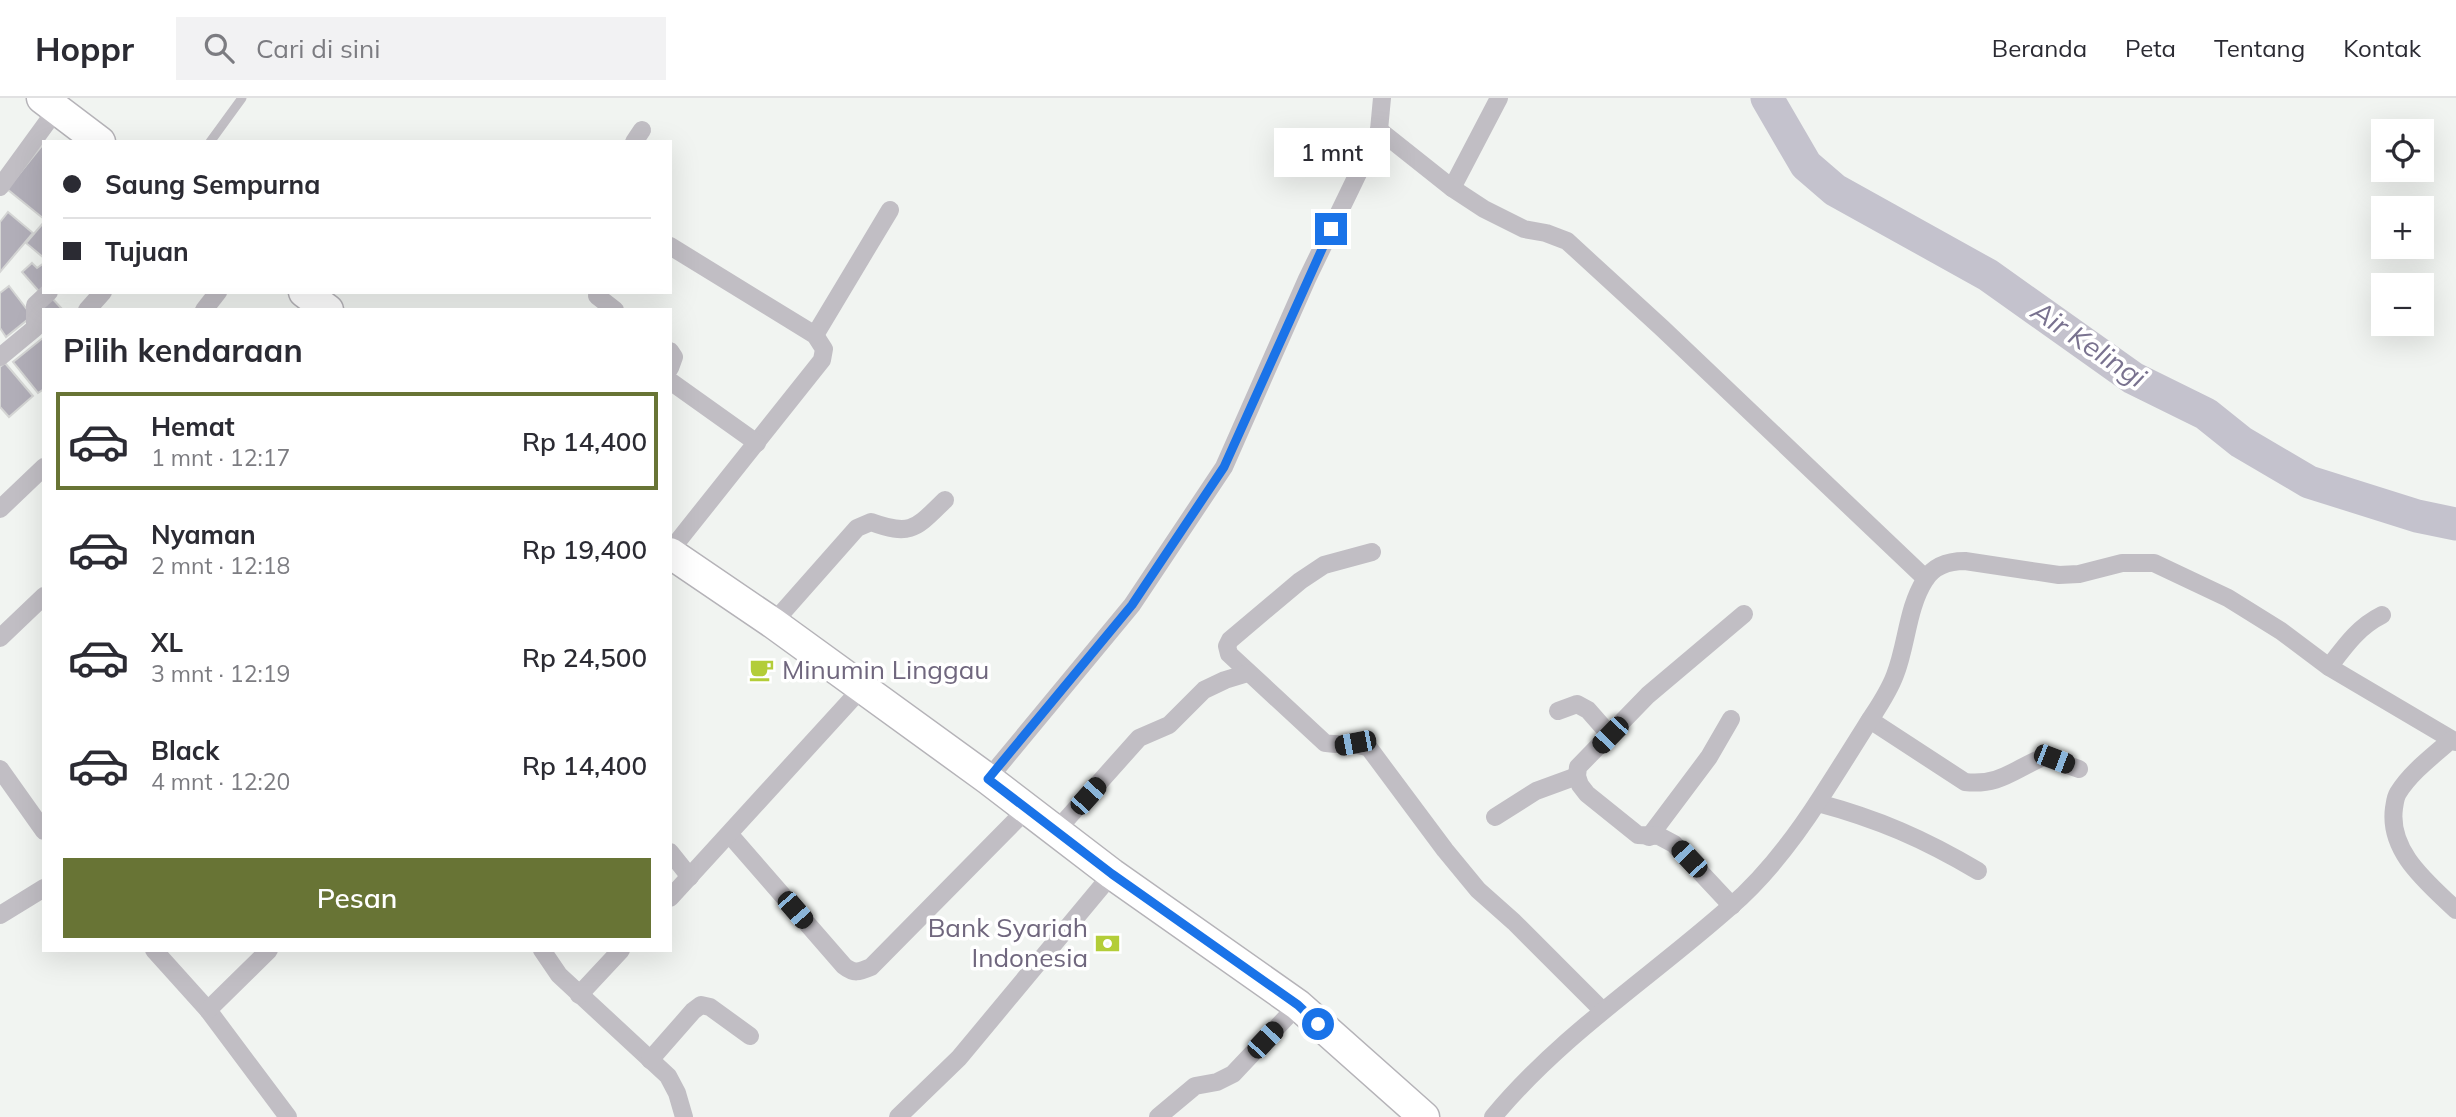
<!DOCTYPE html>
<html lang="id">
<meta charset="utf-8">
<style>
body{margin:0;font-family:Mulish,sans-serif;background:#f2f2f3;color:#2b2b33;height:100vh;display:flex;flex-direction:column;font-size:26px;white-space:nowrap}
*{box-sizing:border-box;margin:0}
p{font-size:23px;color:#7c7c81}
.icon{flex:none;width:38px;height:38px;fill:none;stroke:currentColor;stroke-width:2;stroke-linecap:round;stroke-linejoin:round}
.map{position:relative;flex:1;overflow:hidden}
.sheet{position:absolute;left:42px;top:210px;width:630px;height:644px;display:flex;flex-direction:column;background:#fff;border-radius:0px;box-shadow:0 7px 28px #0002}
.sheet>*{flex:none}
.top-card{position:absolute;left:42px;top:42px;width:630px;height:154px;border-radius:0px;box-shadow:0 7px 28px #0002;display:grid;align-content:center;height:154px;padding:0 21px;background:#fff}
.controls{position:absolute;left:2371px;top:21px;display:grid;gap:14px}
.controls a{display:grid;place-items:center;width:63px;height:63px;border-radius:0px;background:#fff;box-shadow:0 7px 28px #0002;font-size:35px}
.end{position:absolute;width:32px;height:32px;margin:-16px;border:9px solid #1a73e8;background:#fff;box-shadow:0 0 0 4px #fff}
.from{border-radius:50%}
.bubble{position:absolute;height:49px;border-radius:0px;background:#fff;box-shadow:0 7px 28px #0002;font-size:23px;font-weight:600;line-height:49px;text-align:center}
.car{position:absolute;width:21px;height:42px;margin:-21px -10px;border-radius:9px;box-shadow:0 0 5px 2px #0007;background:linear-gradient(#222 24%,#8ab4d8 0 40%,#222 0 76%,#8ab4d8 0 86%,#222 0)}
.top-card b{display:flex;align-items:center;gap:24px;height:66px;font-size:26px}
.top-card b+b{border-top:2px solid #e1e1e2}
.top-card i{width:18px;height:18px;background:#2b2b33}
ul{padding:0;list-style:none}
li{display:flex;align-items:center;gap:21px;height:98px;margin:0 14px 10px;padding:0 7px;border:4px solid transparent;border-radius:0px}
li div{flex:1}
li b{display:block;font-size:26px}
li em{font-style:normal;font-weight:600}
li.selected{border-color:#687435}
li>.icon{width:63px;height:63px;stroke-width:1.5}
h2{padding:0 21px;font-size:32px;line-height:84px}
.cta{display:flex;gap:14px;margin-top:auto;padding:14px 21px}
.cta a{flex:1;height:80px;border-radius:0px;background:#687435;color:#fff;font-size:28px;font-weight:600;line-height:80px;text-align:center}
header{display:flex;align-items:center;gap:42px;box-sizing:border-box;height:98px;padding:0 35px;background:#fff;border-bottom:2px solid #e1e1e2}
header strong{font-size:33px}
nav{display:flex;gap:38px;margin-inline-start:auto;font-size:24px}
.search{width:490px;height:63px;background:#f2f2f3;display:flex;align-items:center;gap:18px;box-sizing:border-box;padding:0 24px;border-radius:0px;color:#7c7c81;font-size:26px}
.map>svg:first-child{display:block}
</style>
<header>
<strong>Hoppr</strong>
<div class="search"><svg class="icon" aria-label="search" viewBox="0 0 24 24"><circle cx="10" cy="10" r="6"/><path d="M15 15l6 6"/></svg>Cari di sini</div>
<nav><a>Beranda</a><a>Peta</a><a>Tentang</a><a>Kontak</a></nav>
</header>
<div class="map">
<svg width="2456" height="1019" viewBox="0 0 2456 1019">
<rect width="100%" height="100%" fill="#f1f4f1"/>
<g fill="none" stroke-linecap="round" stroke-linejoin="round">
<!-- river -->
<path stroke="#c4c2cd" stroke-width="33" d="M1767,0L1806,67L1835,92L1988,177L2133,280L2206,316L2241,344L2309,384L2417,418L2456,426"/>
</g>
<!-- building -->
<g fill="#b1aeb8" stroke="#d4d5d4" stroke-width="2">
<path d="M44,45V121L7,91Z"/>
<path d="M8,114L33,135L0,174V124Z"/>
<path d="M44,124V160L26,145Z"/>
<path d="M32,165L37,170L44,165L43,198L22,174Z"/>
<path d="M9,188L32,218L6,239L0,230V195Z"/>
<path d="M50,198L63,212H44V225L37,214Z"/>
<path d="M44,239V291L38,295L13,264Z"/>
<path d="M5,265L33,298L9,319L0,309V269Z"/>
</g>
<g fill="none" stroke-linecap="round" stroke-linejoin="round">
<defs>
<g id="trunk">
<path d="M42,0L100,44"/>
<path d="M304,194L328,212"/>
<path d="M670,455L773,525L988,681L1112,776L1298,907L1424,1019"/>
</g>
</defs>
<!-- trunk casing -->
<use href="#trunk" stroke="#b5b3b8" stroke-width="33"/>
<!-- service -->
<path stroke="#c1bec4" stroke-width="9" d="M210,44L242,0"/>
<!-- minor -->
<g stroke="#c1bec4" stroke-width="18">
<path d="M1499,0L1452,90L1484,111L1524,131L1546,135L1567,143L1662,230L1925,480"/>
<path d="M1379,32L1452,90"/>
<path d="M634,44L642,32"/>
<path d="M0,89L56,12"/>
<path d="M670,148L815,237L824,251L822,262L670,453"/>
<path d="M597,198L615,212"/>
<path d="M87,212L103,194"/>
<path d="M204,212L218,194"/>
<path d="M815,237L890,112"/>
<path d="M670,253L674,259L670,270"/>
<path d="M0,259L35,230V207L49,194"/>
<path d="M670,283L757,345"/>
<path d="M0,411L44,369"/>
<path d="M1372,454L1324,467L1300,483L1230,542L1227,548L1229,556L1325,645C1341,648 1354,644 1369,650L1445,752L1478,792L1514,824L1602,912"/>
<path d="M773,525L857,430L871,424C912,439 916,430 945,402"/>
<path d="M0,540L44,498"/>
<path d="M2329,569L2456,644"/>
<path d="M1558,613L1577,606L1588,612L1610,637"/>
<path d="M1870,622L1965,684C2000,688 2014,671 2044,659L2079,671"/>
<path d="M2451,642C2433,658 2411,674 2398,695C2395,700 2395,705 2394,710C2388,754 2428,785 2456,812"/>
<path d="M0,671L44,733"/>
<path d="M988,681L1132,507L1224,369L1307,181L1379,32L1382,0"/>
<path d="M1818,705C1878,721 1924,741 1978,773"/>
<path d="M1495,719L1536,693L1577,678"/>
<path d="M1056,733L1139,640L1169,627L1204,592L1225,582L1248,575"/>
<path d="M730,737L844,868C854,876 859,874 871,869L1027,711"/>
<path d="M1649,739L1709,659L1731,621"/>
<path d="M670,754L690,779"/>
<path d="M670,800L861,591"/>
<path d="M1732,808L1674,746L1659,738L1638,737L1587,696L1580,687L1577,678L1578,669L1648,597L1744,516"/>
<path d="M0,817L44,790"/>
<path d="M154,852L208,912L288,1019"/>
<path d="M542,852L559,877L668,978L677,995L684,1019"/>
<path d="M579,897L621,852"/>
<path d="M208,912L269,852"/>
<path d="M650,962L693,913L701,907L710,909L750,938"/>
<path d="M898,1019L959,960L1112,776"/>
<path d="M1158,1019L1195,988L1217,984L1233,976L1298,907"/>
<path d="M1493,1019C1562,936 1650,880 1730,809C1765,779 1796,738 1821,699C1836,676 1851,652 1866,628C1876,612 1888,596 1895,577C1907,547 1907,510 1925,482C1934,467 1949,463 1965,463L2059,477L2079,476L2122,465H2154L2228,500L2281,533L2329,569C2345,548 2358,529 2382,517"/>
</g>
<!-- trunk -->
<use href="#trunk" stroke="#fff" stroke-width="30"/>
</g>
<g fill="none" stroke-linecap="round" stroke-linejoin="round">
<!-- route -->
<path stroke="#1a73e8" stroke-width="9" d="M1318,926L1298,907L1112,776L988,681L1132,507L1224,369L1331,131"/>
</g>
<!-- icons -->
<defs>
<symbol id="cafe-bare" viewBox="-9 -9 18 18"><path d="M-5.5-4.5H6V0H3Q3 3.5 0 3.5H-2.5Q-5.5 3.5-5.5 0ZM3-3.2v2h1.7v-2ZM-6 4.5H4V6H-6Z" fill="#b3cd38" stroke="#fff" stroke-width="2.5" paint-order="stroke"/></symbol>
<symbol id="bank-bare" viewBox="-9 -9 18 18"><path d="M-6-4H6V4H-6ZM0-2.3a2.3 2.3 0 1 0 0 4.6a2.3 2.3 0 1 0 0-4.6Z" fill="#b3cd38" stroke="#fff" stroke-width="2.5" paint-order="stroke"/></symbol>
</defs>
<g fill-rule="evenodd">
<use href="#cafe-bare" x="744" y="554" width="35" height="35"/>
<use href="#bank-bare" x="1090" y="828" width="35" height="35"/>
</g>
<g text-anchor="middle" stroke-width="7" stroke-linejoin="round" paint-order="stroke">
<!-- poi labels -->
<g font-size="26" fill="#70677e" stroke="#fff" text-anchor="start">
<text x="782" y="581">Minumin Linggau</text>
<text x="1088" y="839" text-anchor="end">Bank Syariah<tspan x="1088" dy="30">Indonesia</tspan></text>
</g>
<!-- water labels -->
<g font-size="28" font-style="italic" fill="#79728f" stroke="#fff">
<text transform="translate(2089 246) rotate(34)" y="10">Air Kelingi</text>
</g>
</g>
</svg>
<div class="controls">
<a><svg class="icon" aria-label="locate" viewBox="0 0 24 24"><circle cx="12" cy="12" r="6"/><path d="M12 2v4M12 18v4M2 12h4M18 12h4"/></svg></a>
<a>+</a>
<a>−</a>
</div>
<i class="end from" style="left:1318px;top:926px"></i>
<i class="end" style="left:1331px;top:131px"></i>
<div class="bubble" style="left:1274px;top:30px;width:116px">1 mnt</div>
<i class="car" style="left:1610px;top:637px;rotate:224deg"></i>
<i class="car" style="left:1355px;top:645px;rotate:259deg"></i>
<i class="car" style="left:2054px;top:661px;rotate:111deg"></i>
<i class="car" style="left:1088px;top:698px;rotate:42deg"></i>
<i class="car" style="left:1689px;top:761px;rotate:317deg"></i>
<i class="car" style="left:795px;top:812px;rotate:139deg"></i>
<i class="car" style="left:1265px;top:942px;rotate:43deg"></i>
<div class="top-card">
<b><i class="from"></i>Saung Sempurna</b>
<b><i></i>Tujuan</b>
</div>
<section class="sheet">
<h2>Pilih kendaraan</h2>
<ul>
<li class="selected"><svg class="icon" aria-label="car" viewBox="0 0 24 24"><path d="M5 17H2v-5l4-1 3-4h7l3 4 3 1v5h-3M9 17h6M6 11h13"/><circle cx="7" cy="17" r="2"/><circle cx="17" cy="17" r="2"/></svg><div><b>Hemat</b><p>1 mnt · 12:17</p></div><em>Rp 14,400</em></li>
<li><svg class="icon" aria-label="car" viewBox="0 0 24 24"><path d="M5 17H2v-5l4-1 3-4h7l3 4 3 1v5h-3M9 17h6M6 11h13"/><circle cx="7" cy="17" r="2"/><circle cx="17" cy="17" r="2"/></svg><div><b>Nyaman</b><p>2 mnt · 12:18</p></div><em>Rp 19,400</em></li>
<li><svg class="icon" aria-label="car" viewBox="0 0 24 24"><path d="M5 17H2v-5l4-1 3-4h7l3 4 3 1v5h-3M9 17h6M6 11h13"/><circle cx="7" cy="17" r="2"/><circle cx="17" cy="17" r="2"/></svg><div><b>XL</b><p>3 mnt · 12:19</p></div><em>Rp 24,500</em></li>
<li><svg class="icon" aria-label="car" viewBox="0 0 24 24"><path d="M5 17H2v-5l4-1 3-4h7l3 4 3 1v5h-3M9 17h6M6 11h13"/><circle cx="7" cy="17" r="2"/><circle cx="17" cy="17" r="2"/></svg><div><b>Black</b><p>4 mnt · 12:20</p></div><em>Rp 14,400</em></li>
</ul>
<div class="cta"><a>Pesan</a></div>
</section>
</div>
